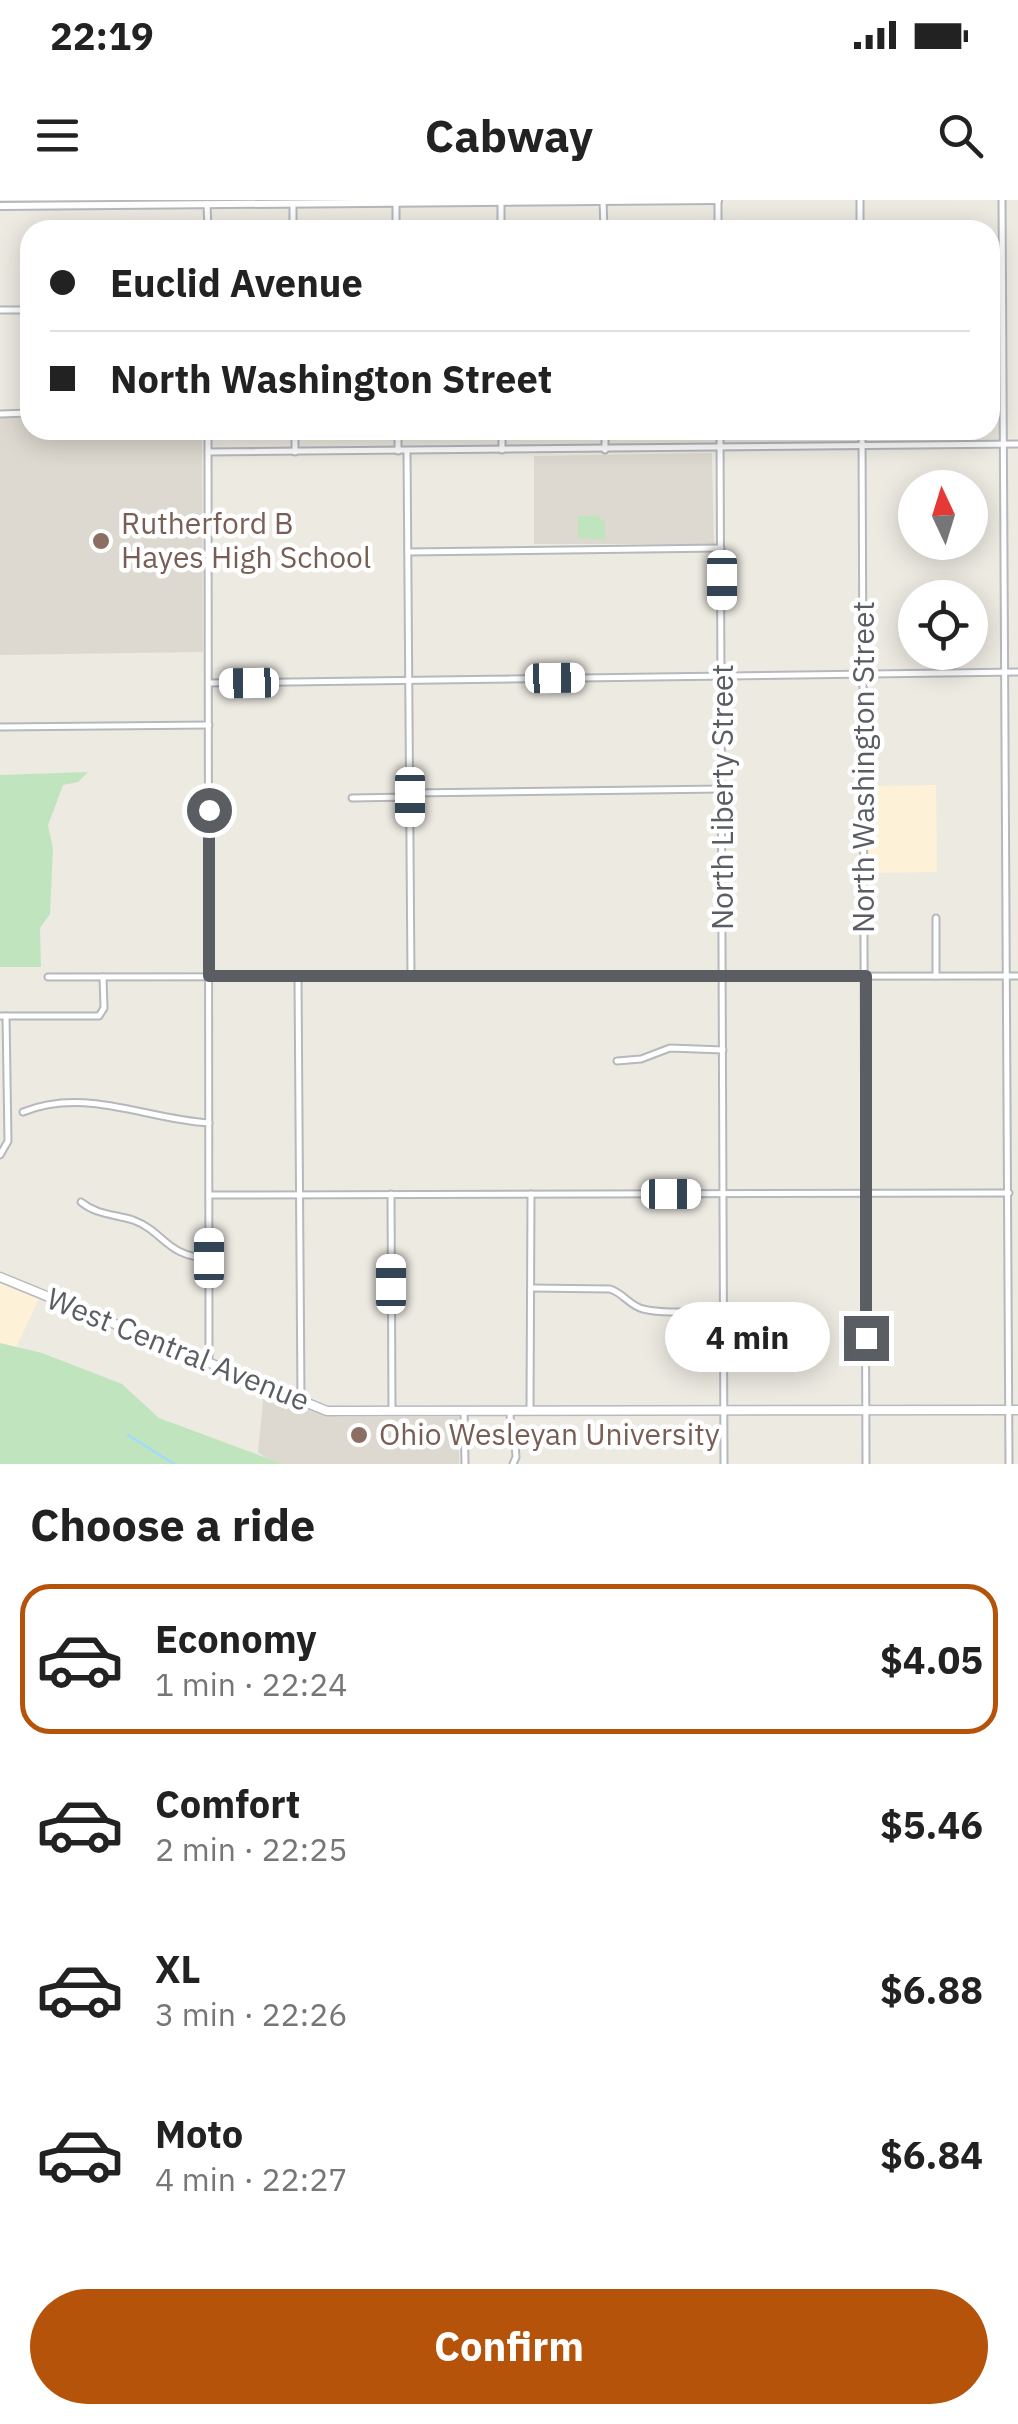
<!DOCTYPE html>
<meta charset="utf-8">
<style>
body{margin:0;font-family:"IBM Plex Sans",sans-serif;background:#f2f2f2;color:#222;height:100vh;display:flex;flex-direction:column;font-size:38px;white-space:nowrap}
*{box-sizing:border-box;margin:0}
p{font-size:32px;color:#767676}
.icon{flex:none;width:55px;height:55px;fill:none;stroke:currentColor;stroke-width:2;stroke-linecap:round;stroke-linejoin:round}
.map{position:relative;height:1264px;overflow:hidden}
.side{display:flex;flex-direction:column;background:#fff;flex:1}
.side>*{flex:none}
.top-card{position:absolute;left:20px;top:20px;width:980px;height:220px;border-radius:30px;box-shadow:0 5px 25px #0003;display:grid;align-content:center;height:220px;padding:0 30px;background:#fff}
.needle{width:65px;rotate:356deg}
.buttons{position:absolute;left:898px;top:270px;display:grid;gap:20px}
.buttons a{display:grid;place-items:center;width:90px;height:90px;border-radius:50%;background:#fff;box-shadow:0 5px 25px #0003;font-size:50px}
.end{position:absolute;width:45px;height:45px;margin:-22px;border:12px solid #5a5e63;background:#fff;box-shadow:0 0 0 5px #fff}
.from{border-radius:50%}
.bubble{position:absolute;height:70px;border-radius:35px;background:#fff;box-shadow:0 5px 25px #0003;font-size:32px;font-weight:700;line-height:70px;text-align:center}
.car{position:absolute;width:30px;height:60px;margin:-30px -15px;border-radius:12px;box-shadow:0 0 8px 2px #0007;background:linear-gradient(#fff 24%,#345 0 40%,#fff 0 76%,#345 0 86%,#fff 0)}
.top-card b{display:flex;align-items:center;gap:35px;height:95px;font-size:38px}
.top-card b+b{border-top:2px solid #e0e0e0}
.top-card i{width:25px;height:25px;background:#222}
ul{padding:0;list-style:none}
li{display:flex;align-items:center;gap:30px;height:150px;margin:0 20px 15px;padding:0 10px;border:5px solid transparent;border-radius:30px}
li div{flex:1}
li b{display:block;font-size:38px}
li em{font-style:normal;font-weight:700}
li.current{border-color:#b45309}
li>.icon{width:90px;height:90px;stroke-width:1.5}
h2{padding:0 30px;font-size:45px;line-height:120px}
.primary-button{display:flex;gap:20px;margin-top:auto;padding:20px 30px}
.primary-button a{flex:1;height:115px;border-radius:60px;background:#b45309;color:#fff;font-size:40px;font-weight:700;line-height:115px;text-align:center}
.status{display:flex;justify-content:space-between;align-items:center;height:70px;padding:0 50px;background:#fff;direction:ltr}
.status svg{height:28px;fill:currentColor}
header{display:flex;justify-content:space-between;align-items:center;height:130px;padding:0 30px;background:#fff;font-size:45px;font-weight:700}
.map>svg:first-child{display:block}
</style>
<div class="status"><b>22:19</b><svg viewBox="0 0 49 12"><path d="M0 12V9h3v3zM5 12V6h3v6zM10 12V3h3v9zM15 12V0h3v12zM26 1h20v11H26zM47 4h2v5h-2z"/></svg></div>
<header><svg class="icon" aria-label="menu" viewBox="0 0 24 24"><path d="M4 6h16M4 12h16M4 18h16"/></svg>Cabway<svg class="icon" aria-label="search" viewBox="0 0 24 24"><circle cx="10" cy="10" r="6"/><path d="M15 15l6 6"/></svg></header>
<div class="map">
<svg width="1018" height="1264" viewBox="0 0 1018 1264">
<rect width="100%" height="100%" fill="#edeae2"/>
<!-- commercial -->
<g fill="#fdf2d7">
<path d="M936,585L937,672L868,673V586Z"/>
<path d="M0,1071L43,1090L16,1148L0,1143Z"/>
</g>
<!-- education -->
<g fill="#ddd9d0">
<path d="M0,218H30V230H202L203,452L0,455Z"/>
<path d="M712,253L714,344H534V256Z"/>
<path d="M264,1191L337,1217H459V1264H283L269,1260L258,1252Z"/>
</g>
<!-- green -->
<g fill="#c0e5be">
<path d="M597,315L605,322V340L578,338V316Z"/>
<path d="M88,572L78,582L63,585L48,625L53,649L50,714L40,728L41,767H0V575Z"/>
<path d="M0,1143L42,1153L122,1184L159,1218L283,1264H0Z"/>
</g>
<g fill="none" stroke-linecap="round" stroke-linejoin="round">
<!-- stream -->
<path stroke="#a1dafe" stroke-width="2.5" d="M128,1235L174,1264"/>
<defs>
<g id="minor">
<path d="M718,0V30"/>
<path d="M860,0V30"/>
<path d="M1002,0L1009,1264"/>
<path d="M603,1L604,30"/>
<path d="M396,3V30"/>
<path d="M207,4L208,30"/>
<path d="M293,30V4"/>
<path d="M501,30V2"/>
<path d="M0,110H30"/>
<path d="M0,214L30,213"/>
<path d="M208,230L209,1163"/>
<path d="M295,230V252"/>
<path d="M398,230V251"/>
<path d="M502,230V250"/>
<path d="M605,230V250"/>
<path d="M720,230L724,1264"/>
<path d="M862,230L866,1264"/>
<path d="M407,251L411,777"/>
<path d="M208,252L1018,244"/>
<path d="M408,352L721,348"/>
<path d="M209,483L1018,472"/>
<path d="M0,527L209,525"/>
<path d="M411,593L723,589"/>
<path d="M352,598L409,597"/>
<path d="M298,776L301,1201"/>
<path d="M936,776V718"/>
<path d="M48,777L1018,776"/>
<path d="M0,816H99L104,808L103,777"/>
<path d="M617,861L641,859L670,848L723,850"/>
<path d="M23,912C85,887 145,919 209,923"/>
<path d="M0,955L8,941L6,816"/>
<path d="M391,994L392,1211"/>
<path d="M209,995L1009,993"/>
<path d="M81,1002C97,1015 114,1014 133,1020C165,1032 166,1057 209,1058"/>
<path d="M531,1088L610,1089C623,1093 630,1106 643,1109C668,1115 698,1110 723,1110"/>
<path d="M464,1211L465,1264"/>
<path d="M510,1211L511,1241L515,1244L516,1257L513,1264"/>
<path d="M530,1211L531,994"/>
</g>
<path id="tertiary" d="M0,6L718,0"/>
<path id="secondary" d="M0,1077L327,1211L1018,1210"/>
</defs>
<!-- minor casing -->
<use href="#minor" stroke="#b5b8bc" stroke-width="9"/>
<!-- tertiary casing -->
<use href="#tertiary" stroke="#b5b8bc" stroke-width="10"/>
<!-- secondary casing -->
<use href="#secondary" stroke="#b6b9be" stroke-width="11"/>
<!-- minor -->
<use href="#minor" stroke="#fff" stroke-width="5"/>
<!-- tertiary -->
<use href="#tertiary" stroke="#fff" stroke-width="6"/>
<!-- secondary -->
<use href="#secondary" stroke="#fff" stroke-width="8"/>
</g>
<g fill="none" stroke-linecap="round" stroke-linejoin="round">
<!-- route -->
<path stroke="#5a5e63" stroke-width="12" d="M209,610V776H866V1138"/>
</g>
<!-- markers -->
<g fill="#8d6e63" stroke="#fff" stroke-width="4">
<circle cx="101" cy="341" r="10"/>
<circle cx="359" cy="1235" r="10"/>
</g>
<g text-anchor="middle" stroke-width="9" stroke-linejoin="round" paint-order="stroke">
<!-- education labels -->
<g font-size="30" fill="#785e54" stroke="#fff" text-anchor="start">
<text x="121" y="334">Rutherford B<tspan x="121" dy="34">Hayes High School</tspan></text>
<text x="379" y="1245">Ohio Wesleyan University</text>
</g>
<!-- street labels -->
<g font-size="30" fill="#5a5e63" stroke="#fff">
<text transform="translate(864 567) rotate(-90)" y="10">North Washington Street</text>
<text transform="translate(723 597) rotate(-90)" y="10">North Liberty Street</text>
<text transform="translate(178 1150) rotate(22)" y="10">West Central Avenue</text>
</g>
</g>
</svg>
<div class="buttons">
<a><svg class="needle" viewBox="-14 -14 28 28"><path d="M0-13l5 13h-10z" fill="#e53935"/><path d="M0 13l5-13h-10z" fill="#767676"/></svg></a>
<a><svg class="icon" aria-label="locate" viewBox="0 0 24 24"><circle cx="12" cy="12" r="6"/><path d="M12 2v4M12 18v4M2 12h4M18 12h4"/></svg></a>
</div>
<i class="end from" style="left:209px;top:610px"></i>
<i class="end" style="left:866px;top:1138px"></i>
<div class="bubble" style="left:665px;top:1102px;width:165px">4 min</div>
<i class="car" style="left:722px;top:380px;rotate:180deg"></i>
<i class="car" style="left:555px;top:478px;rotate:89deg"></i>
<i class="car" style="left:249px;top:483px;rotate:269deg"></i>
<i class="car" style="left:410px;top:597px;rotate:180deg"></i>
<i class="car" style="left:671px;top:994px;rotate:90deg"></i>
<i class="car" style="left:209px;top:1058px;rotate:0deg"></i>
<i class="car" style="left:391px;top:1084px;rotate:0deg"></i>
<div class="top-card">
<b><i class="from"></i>Euclid Avenue</b>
<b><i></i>North Washington Street</b>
</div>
</div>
<section class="side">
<h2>Choose a ride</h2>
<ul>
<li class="current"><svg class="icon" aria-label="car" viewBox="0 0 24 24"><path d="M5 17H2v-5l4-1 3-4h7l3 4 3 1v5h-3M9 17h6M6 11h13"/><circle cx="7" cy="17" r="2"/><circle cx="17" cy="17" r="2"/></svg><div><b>Economy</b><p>1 min · 22:24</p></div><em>$4.05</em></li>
<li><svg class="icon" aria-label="car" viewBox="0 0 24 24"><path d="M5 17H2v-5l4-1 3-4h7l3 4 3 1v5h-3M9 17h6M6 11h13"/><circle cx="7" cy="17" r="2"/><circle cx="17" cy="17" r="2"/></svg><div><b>Comfort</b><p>2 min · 22:25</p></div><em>$5.46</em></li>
<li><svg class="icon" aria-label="car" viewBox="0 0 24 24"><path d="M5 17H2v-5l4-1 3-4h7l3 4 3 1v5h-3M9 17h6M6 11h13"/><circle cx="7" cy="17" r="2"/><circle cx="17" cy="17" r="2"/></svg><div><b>XL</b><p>3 min · 22:26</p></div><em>$6.88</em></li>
<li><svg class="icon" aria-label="car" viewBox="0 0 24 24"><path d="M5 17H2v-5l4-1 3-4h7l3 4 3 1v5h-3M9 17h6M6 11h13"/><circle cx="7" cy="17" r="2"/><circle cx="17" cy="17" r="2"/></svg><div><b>Moto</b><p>4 min · 22:27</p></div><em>$6.84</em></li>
</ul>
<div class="primary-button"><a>Confirm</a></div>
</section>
